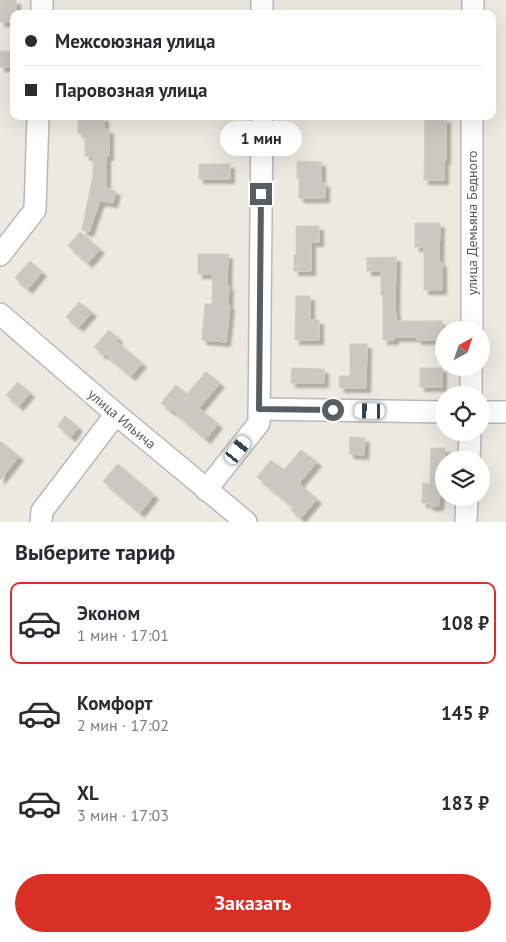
<!DOCTYPE html>
<html lang="ru">
<meta charset="utf-8">
<style>
body{margin:0;font-family:"PT Sans",sans-serif;background:#f2f2f3;color:#2b2b33;height:100vh;display:flex;flex-direction:column;font-size:19px;white-space:nowrap}
*{box-sizing:border-box;margin:0}
p{font-size:16px;color:#7c7c81}
.icon{flex:none;width:28px;height:28px;fill:none;stroke:currentColor;stroke-width:2;stroke-linecap:round;stroke-linejoin:round}
.map{position:relative;height:522px;overflow:hidden}
.panel{display:flex;flex-direction:column;background:#fff;flex:1}
.panel>*{flex:none}
.top-card{position:absolute;left:10px;top:10px;width:486px;height:110px;border-radius:10px;box-shadow:0 5px 20px #0002;display:grid;align-content:center;height:110px;padding:0 15px;background:#fff}
.needle{width:32px;rotate:40deg}
.buttons{position:absolute;left:435px;top:321px;display:grid;gap:10px}
.buttons a{display:grid;place-items:center;width:55px;height:55px;border-radius:50%;background:#fff;box-shadow:0 5px 20px #0002;font-size:25px}
.end{position:absolute;width:22px;height:22px;margin:-11px;border:6px solid #595c61;background:#fff;box-shadow:0 0 0 2px #fff}
.from{border-radius:50%}
.bubble{position:absolute;height:35px;border-radius:18px;background:#fff;box-shadow:0 5px 20px #0002;font-size:16px;font-weight:800;line-height:35px;text-align:center}
.car{position:absolute;width:15px;height:30px;margin:-15px -8px;border-radius:6px;box-shadow:0 0 4px 1px #0007;background:linear-gradient(#fff 24%,#345 0 40%,#fff 0 76%,#345 0 86%,#fff 0)}
.top-card b{display:flex;align-items:center;gap:18px;height:48px;font-size:19px}
.top-card b+b{border-top:1px solid #e1e1e2}
.top-card i{width:12px;height:12px;background:#2b2b33}
ul{padding:0;list-style:none}
li{display:flex;align-items:center;gap:15px;height:82px;margin:0 10px 8px;padding:0 5px;border:2px solid transparent;border-radius:10px}
li div{flex:1}
li b{display:block;font-size:19px}
li em{font-style:normal;font-weight:800}
li.active{border-color:#d93025}
li>.icon{width:45px;height:45px;stroke-width:1.5}
h2{padding:0 15px;font-size:22px;line-height:60px}
.cta{display:flex;gap:10px;margin-top:auto;padding:10px 15px}
.cta a{flex:1;height:58px;border-radius:30px;background:#d93025;color:#fff;font-size:20px;font-weight:800;line-height:58px;text-align:center}
.map>svg:first-child{display:block}
</style>
<div class="map">
<svg width="506" height="522" viewBox="0 0 506 522">
<defs>
<filter id="shadow"><feDropShadow dx="4.5" dy="4.5" stdDeviation="1" flood-color="#0004"/></filter>
</defs>
<rect width="100%" height="100%" fill="#eceae0"/>
<!-- building -->
<g fill="#cbc8c2" stroke="#d0cbbf" filter="url(#shadow)">
<path d="M0,0H16V14H14V22H0Z"/>
<rect x="0" y="51" width="14" height="16"/>
<path d="M78,117H104V129H109V156H106V188L116,191L113,203L100,201L89,232L82,230L93,175V156H85V133H78Z"/>
<path d="M425,118H446V160H444V180H424Z"/>
<path d="M297,161L321,162V183H325V198H299V178H297Z"/>
<rect x="199" y="164" width="31" height="15"/>
<path d="M415,223H440L439,262H442V290H424V247H415Z"/>
<path d="M296,226H319V242H311V271H294V255H296Z"/>
<path d="M80,232L100,249L88,263L68,246Z"/>
<path d="M198,254H228L227,286H229L228,305H230L226,342L202,340L205,304H212L213,274H198Z"/>
<path d="M396,257L395,312H396V321H442V340H417V337H394V340H383V295H381V271H367V258Z"/>
<path d="M30,261L42,272L28,289L15,278Z"/>
<path d="M296,296H310V320H319V340H295Z"/>
<path d="M79,302L92,312L79,327L66,317Z"/>
<path d="M109,330L118,338L116,341L142,363L131,376L105,354L103,355L94,347Z"/>
<path d="M350,344H367L366,388H340L339,376H350Z"/>
<path d="M292,368L324,369V383H291Z"/>
<rect x="420" y="368" width="22" height="19"/>
<path d="M206,372L220,383L199,408L218,424L206,439L172,410L171,411L161,403L176,385L187,394Z"/>
<path d="M18,382L30,393L19,406L6,395Z"/>
<path d="M65,416L78,427L71,437L58,426Z"/>
<path d="M350,437L365,438L364,455L349,454Z"/>
<path d="M0,441L19,456L0,480Z"/>
<path d="M431,448H445L444,472H442L439,506H429V503H422L423,483L430,484Z"/>
<path d="M301,450L317,462L300,482L301,483L299,484L317,499L301,518L291,510L293,507L257,477L271,460L284,470Z"/>
<path d="M118,464L154,495L140,513L103,481Z"/>
</g>
<g fill="none" stroke-linecap="round" stroke-linejoin="round">
<defs>
<g id="minor">
<path d="M42,14V0"/>
<path d="M262,14V0"/>
<path d="M473,14V0"/>
<path d="M0,255L35,210L38,116"/>
<path d="M0,314L116,414L246,522"/>
<path d="M472,330V116"/>
<path d="M471,395V368"/>
<path d="M259,409L444,412"/>
<path d="M481,412H506"/>
<path d="M469,460L470,432"/>
<path d="M206,490L259,423L262,116"/>
<path d="M41,522L42,511L116,414"/>
<path d="M466,522L467,498"/>
</g>
</defs>
<!-- minor casing -->
<use href="#minor" stroke="#b6b8bd" stroke-width="24"/>
<!-- minor -->
<use href="#minor" stroke="#fff" stroke-width="21"/>
</g>
<g fill="none" stroke-linecap="round" stroke-linejoin="round">
<!-- route -->
<path stroke="#595c61" stroke-width="6" d="M261,194L259,409L333,410"/>
</g>
<g text-anchor="middle" stroke-width="5" stroke-linejoin="round" paint-order="stroke">
<!-- street labels -->
<g font-size="14" fill="#595c61" stroke="#fff">
<text transform="translate(472 223) rotate(-90)" y="5">улица Демьяна Бедного</text>
<text transform="translate(122 419) rotate(40)" y="5">улица Ильича</text>
</g>
</g>
</svg>
<div class="buttons">
<a><svg class="needle" viewBox="-14 -14 28 28"><path d="M0-13l5 13h-10z" fill="#e53935"/><path d="M0 13l5-13h-10z" fill="#7c7c81"/></svg></a>
<a><svg class="icon" aria-label="locate" viewBox="0 0 24 24"><circle cx="12" cy="12" r="6"/><path d="M12 2v4M12 18v4M2 12h4M18 12h4"/></svg></a>
<a><svg class="icon" aria-label="layers" viewBox="0 0 24 24"><path d="M12 4l9 5-9 5-9-5zM3 14l9 5 9-5"/></svg></a>
</div>
<i class="end from" style="left:333px;top:410px"></i>
<i class="end" style="left:261px;top:194px"></i>
<div class="bubble" style="left:220px;top:121px;width:82px">1 мин</div>
<i class="car" style="left:370px;top:411px;rotate:271deg"></i>
<i class="car" style="left:238px;top:450px;rotate:38deg"></i>
<div class="top-card">
<b><i class="from"></i>Межсоюзная улица</b>
<b><i></i>Паровозная улица</b>
</div>
</div>
<section class="panel">
<h2>Выберите тариф</h2>
<ul>
<li class="active"><svg class="icon" aria-label="car" viewBox="0 0 24 24"><path d="M5 17H2v-5l4-1 3-4h7l3 4 3 1v5h-3M9 17h6M6 11h13"/><circle cx="7" cy="17" r="2"/><circle cx="17" cy="17" r="2"/></svg><div><b>Эконом</b><p>1 мин · 17:01</p></div><em>108 ₽</em></li>
<li><svg class="icon" aria-label="car" viewBox="0 0 24 24"><path d="M5 17H2v-5l4-1 3-4h7l3 4 3 1v5h-3M9 17h6M6 11h13"/><circle cx="7" cy="17" r="2"/><circle cx="17" cy="17" r="2"/></svg><div><b>Комфорт</b><p>2 мин · 17:02</p></div><em>145 ₽</em></li>
<li><svg class="icon" aria-label="car" viewBox="0 0 24 24"><path d="M5 17H2v-5l4-1 3-4h7l3 4 3 1v5h-3M9 17h6M6 11h13"/><circle cx="7" cy="17" r="2"/><circle cx="17" cy="17" r="2"/></svg><div><b>XL</b><p>3 мин · 17:03</p></div><em>183 ₽</em></li>
</ul>
<div class="cta"><a>Заказать</a></div>
</section>
